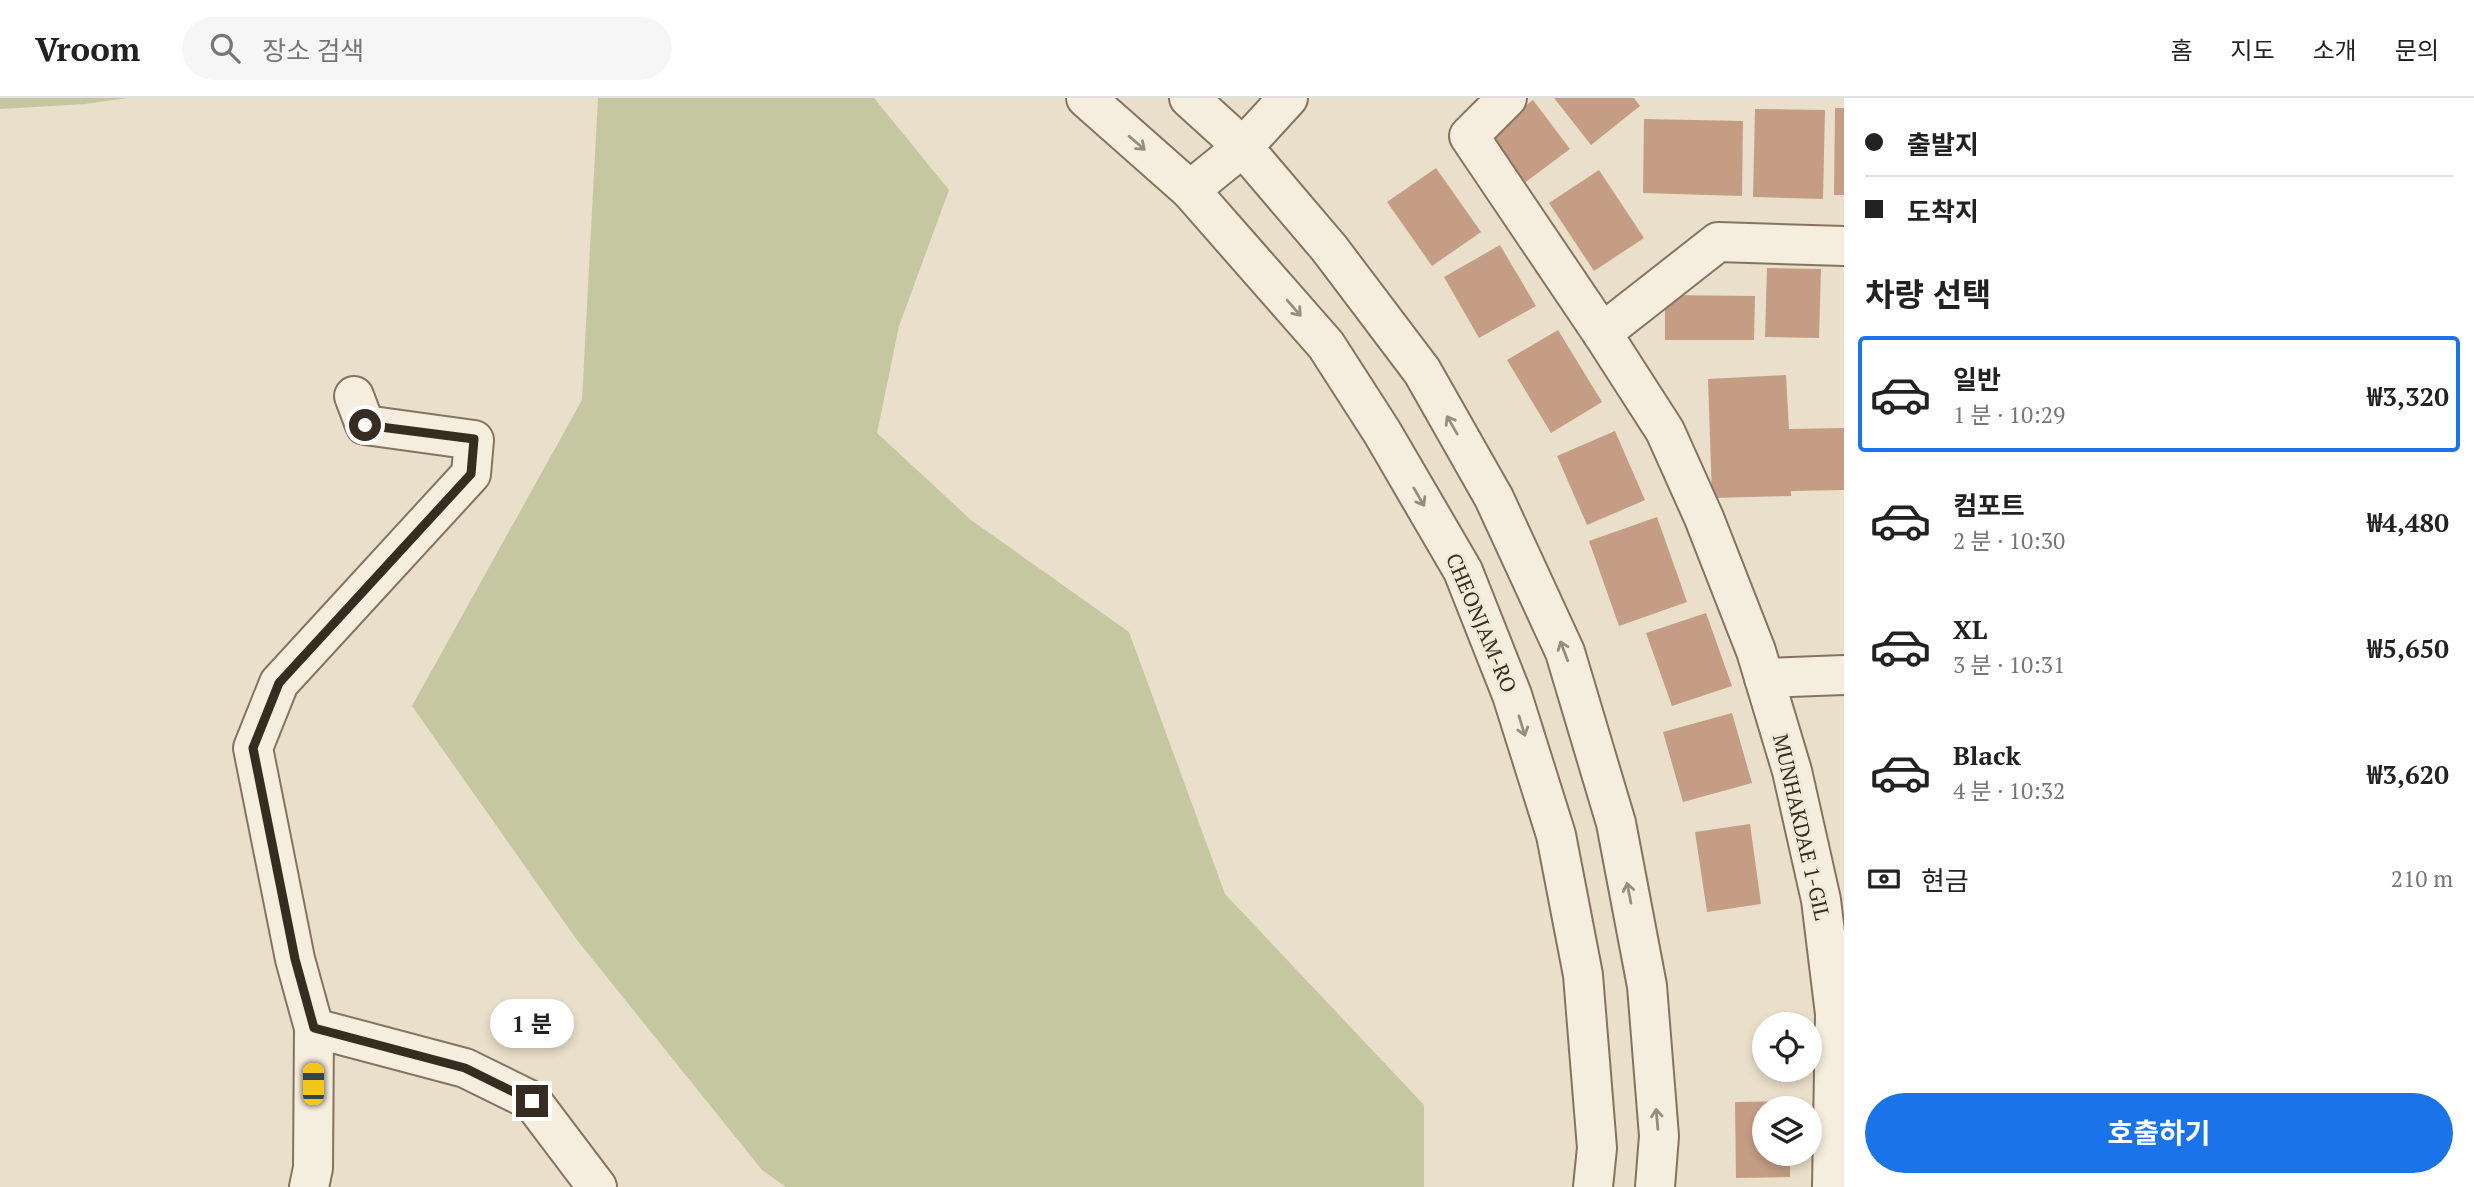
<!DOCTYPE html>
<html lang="ko">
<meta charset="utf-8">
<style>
body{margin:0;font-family:"PT Serif","Noto Sans KR",serif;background:#f6f6f6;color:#222;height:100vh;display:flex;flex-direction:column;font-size:26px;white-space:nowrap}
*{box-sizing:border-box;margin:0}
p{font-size:23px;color:#767676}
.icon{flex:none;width:38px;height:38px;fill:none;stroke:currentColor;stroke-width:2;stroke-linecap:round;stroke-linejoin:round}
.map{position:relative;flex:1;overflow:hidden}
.sheet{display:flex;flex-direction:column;background:#fff;width:630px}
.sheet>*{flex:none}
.banner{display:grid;align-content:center;height:154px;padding:0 21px;background:#fff}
.controls{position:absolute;left:1752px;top:914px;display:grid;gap:14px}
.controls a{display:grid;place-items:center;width:70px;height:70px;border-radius:50%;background:#fff;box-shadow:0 4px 10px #0003;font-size:35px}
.end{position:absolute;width:32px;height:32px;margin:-16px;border:9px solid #372c22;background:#fff;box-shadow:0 0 0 4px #fff}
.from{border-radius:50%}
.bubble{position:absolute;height:49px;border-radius:24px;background:#fff;box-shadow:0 4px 10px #0003;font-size:23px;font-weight:700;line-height:49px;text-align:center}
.car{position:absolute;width:21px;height:42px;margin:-21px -10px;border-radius:9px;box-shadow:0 0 5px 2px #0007;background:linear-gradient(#f5c518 24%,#345 0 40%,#f5c518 0 76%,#345 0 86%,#f5c518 0)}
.banner b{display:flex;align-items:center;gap:24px;height:66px;font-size:26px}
.banner b+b{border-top:2px solid #e0e0e0}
.banner i{width:18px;height:18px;background:#222}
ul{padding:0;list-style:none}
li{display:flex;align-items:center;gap:21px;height:116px;margin:0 14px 10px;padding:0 7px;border:4px solid transparent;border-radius:7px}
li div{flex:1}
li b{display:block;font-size:26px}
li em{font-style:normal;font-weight:700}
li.active{border-color:#1a73e8}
li>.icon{width:63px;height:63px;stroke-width:1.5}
h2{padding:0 21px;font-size:32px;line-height:84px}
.pay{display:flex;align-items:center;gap:18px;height:77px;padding:0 21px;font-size:26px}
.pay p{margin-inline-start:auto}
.action{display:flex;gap:14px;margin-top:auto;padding:14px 21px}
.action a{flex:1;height:80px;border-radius:42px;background:#1a73e8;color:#fff;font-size:28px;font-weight:700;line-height:80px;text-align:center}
header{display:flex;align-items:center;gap:42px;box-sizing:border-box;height:98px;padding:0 35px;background:#fff;border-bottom:2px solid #e0e0e0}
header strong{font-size:33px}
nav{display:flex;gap:38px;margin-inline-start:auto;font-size:24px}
.search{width:490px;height:63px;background:#f6f6f6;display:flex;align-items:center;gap:18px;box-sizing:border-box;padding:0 24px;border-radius:38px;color:#767676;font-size:26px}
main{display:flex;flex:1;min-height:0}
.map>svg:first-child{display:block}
</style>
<header>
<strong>Vroom</strong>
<div class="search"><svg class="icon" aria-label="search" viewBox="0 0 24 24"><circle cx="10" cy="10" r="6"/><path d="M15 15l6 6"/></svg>장소 검색</div>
<nav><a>홈</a><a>지도</a><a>소개</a><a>문의</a></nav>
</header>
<main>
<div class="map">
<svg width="1844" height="1089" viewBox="0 0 1844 1089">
<rect width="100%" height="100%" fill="#eadfca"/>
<!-- green -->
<g fill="#c4c79f">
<path d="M0,0H127L85,6L0,11Z"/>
<path d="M598,0H874L949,92L899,228L877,335L971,422L1129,534L1225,796L1424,1007V1089H786L762,1072L577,842L412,608L582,302Z"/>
</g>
<!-- building -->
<g fill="#c49d84">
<path d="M1554,0H1634L1640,8L1591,47Z"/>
<path d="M1533,2L1570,51L1519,89L1482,40Z"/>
<path d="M1835,10H1844V97H1834Z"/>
<path d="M1755,11L1825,12L1823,101L1753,99Z"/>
<path d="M1644,21L1743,23L1742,98L1643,95Z"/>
<path d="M1436,70L1481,134L1432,168L1387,104Z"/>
<path d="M1599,72L1644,140L1594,173L1549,105Z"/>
<path d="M1500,147L1536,208L1479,240L1444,179Z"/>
<path d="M1767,170L1821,171L1819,240L1765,239Z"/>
<path d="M1665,197L1755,198L1754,242H1665Z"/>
<path d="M1558,232L1602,304L1551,335L1507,262Z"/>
<path d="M1786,277L1789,331L1844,330V392L1791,393V398L1712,400L1708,281Z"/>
<path d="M1615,333L1645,402L1587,427L1557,358Z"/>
<path d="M1657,419L1687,504L1619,528L1589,443Z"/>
<path d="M1706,515L1732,588L1672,608L1646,535Z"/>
<path d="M1732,615L1752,685L1683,704L1663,634Z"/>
<path d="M1750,726L1761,806L1707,814L1695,734Z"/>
<path d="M1789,1003V1010H1764V1055H1790V1079L1736,1080L1735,1004Z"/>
</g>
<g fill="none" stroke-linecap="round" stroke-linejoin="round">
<defs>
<g id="minor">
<path d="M1086,0L1190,92L1326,247L1382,334L1463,473L1512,597L1556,737L1583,877L1597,1050L1593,1089"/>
<path d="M1189,0L1243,49L1329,150L1422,273L1494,400L1565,554L1616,725L1647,888L1659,1038L1655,1089"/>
<path d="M1507,0L1469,38L1602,235L1665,333L1704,420L1756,553L1792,673L1821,802L1835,916L1832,1089"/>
<path d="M1190,92L1243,49L1288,0"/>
<path d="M1602,235L1718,144L1844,148"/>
<path d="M1764,580L1844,577"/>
<path d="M314,930L465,970L532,1003L597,1089"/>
<path d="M309,1089L313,1070L314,930L295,861L253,650L279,585L471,376L474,342L365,327L354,298"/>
</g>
</defs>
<!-- minor casing -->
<use href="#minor" stroke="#857360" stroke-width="42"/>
<!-- minor -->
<use href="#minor" stroke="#f5eddd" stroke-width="38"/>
</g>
<!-- one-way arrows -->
<defs><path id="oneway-shaft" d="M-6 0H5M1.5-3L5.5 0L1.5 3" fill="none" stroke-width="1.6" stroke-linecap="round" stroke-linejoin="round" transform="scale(1.75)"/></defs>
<g stroke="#968c80">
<use href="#oneway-shaft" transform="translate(1137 45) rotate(41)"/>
<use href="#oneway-shaft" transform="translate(1294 210) rotate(49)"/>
<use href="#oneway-shaft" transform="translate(1452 327) rotate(-120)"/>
<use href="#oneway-shaft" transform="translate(1419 399) rotate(60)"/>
<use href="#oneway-shaft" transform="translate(1564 553) rotate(-111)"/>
<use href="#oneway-shaft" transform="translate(1522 628) rotate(73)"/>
<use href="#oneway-shaft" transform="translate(1629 795) rotate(-101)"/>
<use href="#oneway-shaft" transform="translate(1657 1021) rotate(-95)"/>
</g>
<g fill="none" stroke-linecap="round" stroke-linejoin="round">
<!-- route -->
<path stroke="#372c22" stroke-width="9" d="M365,327L474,341L471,376L279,585L253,650L295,861L314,930L465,970L532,1003"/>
</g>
<g text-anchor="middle" stroke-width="6" stroke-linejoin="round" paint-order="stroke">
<!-- street labels -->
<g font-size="21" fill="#372c22" stroke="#f2ead9">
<text transform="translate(1481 525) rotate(67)" y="7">CHEONJAM-RO</text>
<text transform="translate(1801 729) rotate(77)" y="7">MUNHAKDAE 1-GIL</text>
</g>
</g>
</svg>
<div class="controls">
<a><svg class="icon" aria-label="locate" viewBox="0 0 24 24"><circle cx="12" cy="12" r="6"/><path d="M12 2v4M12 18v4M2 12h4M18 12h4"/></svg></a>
<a><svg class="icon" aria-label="layers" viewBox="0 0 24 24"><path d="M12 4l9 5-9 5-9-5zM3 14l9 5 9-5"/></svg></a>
</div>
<i class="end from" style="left:365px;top:327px"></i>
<i class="end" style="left:532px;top:1003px"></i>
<div class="bubble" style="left:490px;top:901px;width:84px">1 분</div>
<i class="car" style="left:313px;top:986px;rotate:0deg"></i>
</div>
<section class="sheet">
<div class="banner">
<b><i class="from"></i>출발지</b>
<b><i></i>도착지</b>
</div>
<h2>차량 선택</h2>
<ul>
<li class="active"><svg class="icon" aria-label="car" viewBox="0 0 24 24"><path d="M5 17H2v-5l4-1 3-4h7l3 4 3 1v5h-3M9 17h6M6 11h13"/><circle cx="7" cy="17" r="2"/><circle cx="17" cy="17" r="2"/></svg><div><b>일반</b><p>1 분 · 10:29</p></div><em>₩3,320</em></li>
<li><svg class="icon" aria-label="car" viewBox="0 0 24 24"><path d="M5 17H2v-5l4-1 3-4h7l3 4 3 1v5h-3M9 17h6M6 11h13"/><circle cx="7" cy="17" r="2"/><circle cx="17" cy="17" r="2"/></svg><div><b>컴포트</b><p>2 분 · 10:30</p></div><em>₩4,480</em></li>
<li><svg class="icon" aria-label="car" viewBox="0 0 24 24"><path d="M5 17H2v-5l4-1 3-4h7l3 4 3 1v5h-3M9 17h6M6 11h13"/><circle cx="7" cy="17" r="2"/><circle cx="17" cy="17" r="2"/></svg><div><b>XL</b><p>3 분 · 10:31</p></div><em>₩5,650</em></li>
<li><svg class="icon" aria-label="car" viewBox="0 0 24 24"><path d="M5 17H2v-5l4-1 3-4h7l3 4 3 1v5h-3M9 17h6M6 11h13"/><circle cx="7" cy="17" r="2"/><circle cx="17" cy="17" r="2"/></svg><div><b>Black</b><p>4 분 · 10:32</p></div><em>₩3,620</em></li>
</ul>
<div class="pay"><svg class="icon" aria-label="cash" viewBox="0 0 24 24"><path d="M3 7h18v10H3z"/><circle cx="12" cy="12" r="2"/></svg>현금<p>210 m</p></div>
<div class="action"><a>호출하기</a></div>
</section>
</main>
